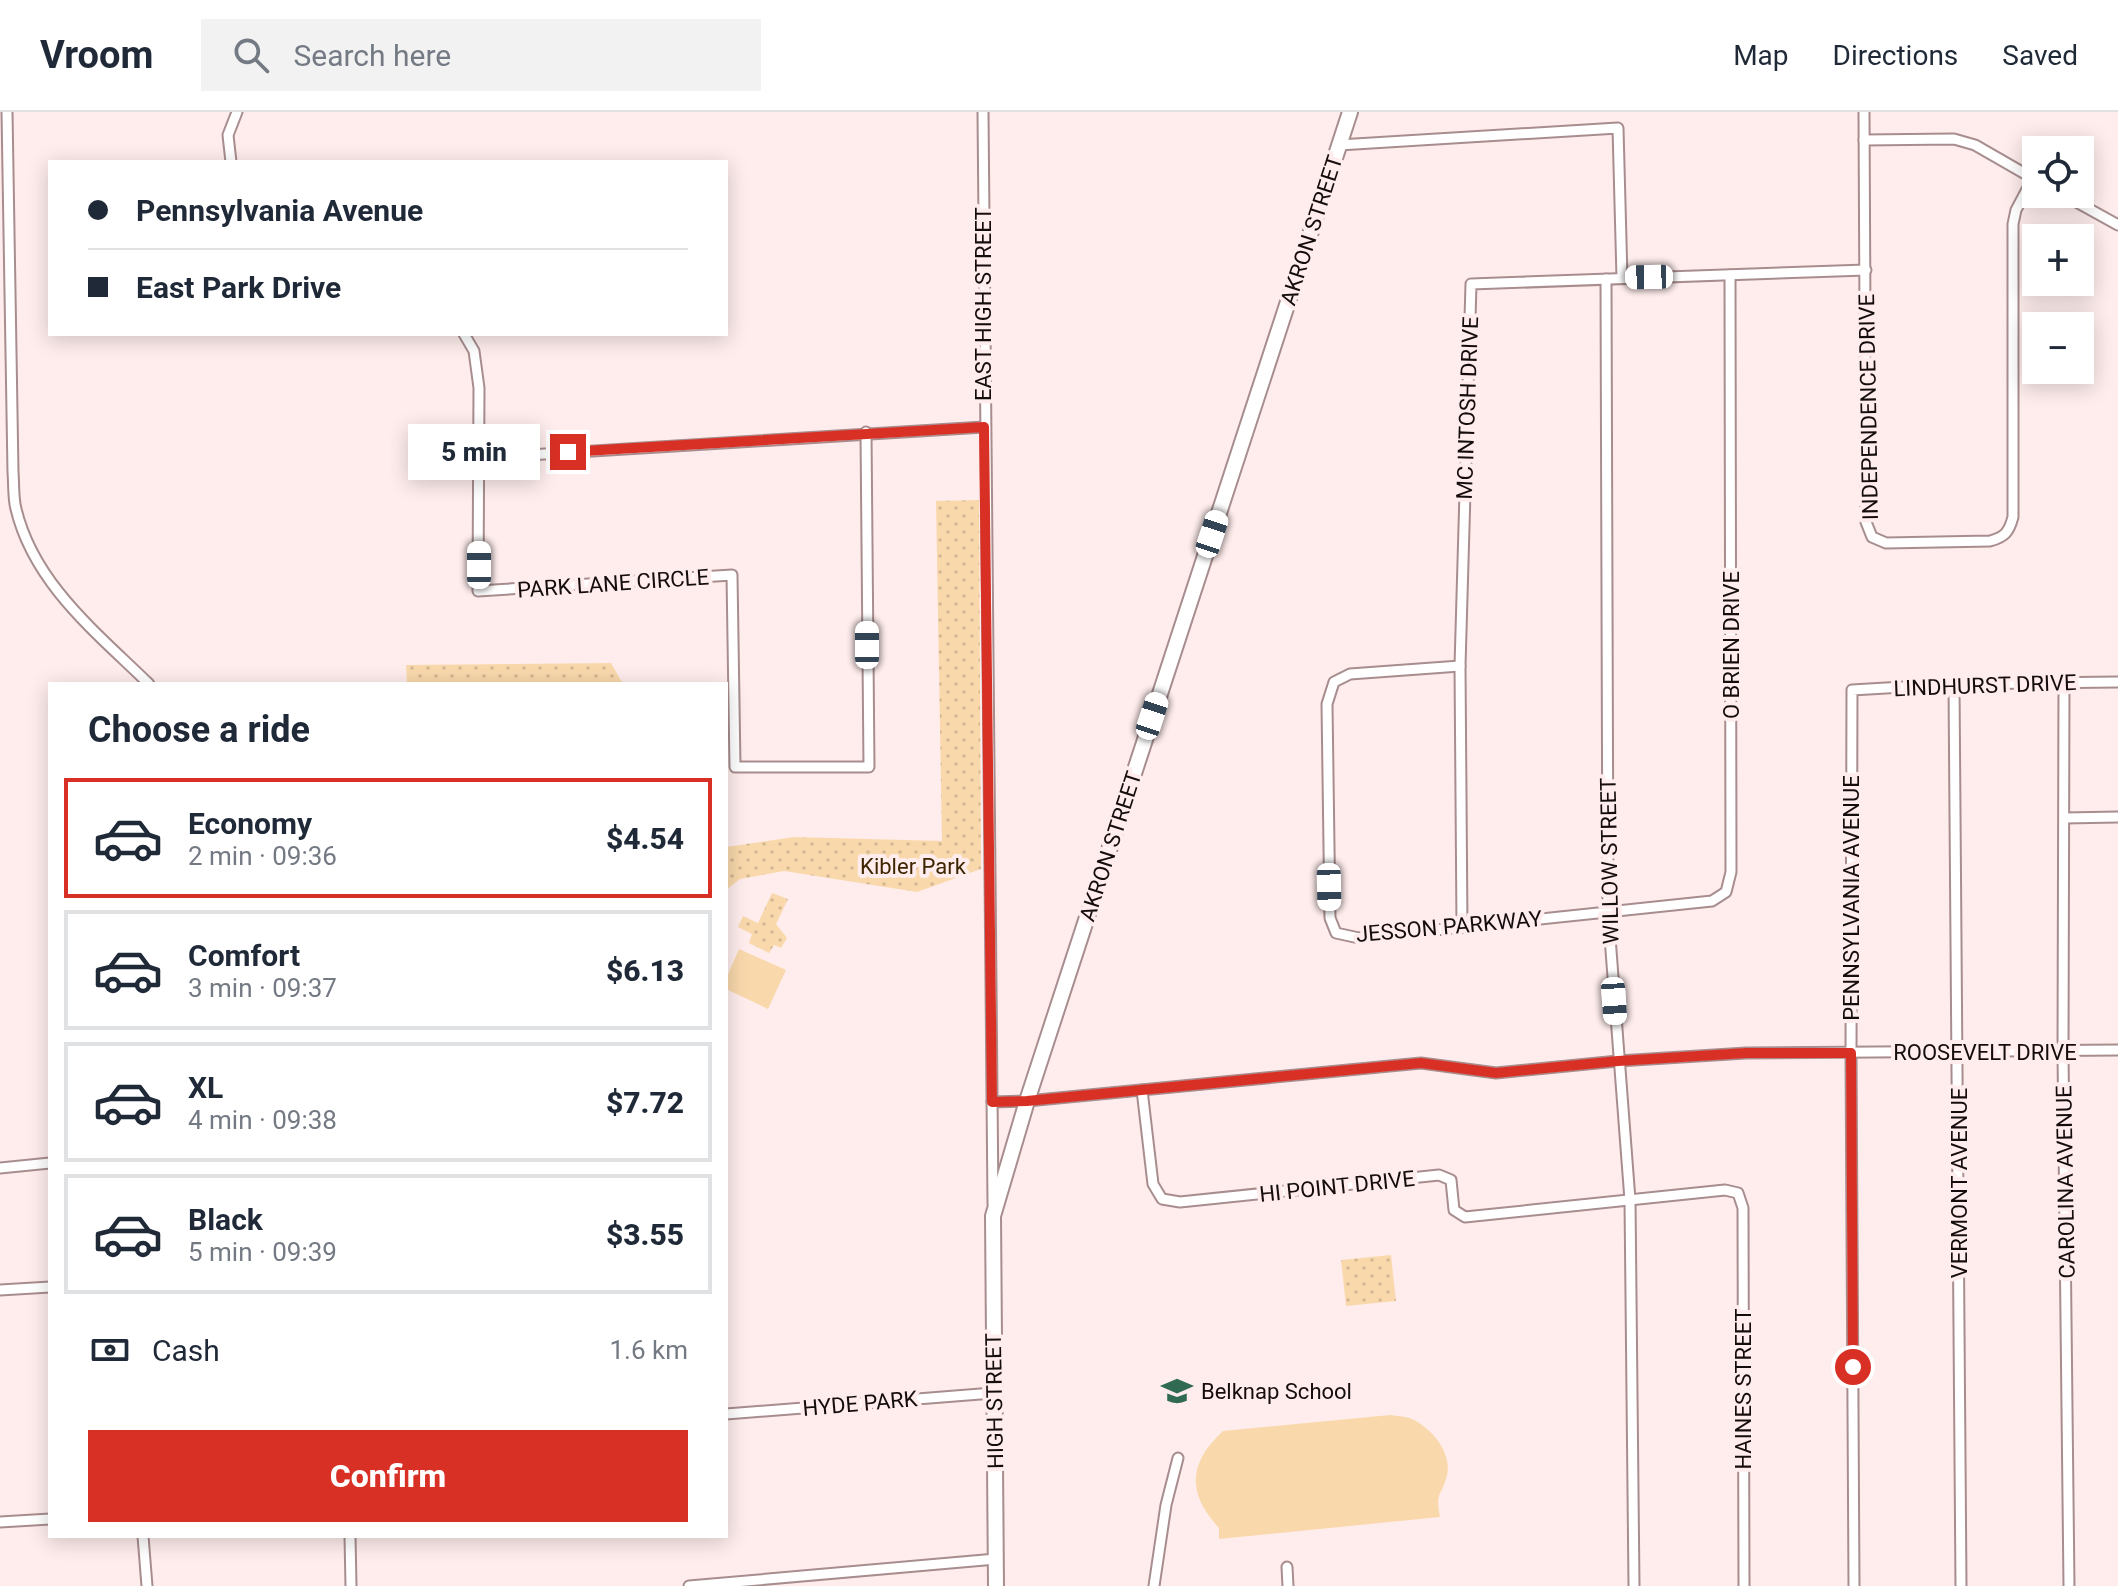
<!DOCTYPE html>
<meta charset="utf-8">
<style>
body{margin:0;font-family:Roboto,sans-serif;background:#f2f2f3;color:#1f2937;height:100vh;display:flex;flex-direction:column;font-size:30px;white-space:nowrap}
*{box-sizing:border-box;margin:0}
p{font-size:26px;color:#747a83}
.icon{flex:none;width:44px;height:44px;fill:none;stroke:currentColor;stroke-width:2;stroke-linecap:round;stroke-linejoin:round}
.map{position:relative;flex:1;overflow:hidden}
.drawer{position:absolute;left:48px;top:570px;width:680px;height:856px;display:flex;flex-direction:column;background:#fff;border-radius:0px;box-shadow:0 4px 20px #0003}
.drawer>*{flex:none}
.banner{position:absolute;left:48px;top:48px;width:680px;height:176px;border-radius:0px;box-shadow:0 4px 20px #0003;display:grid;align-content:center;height:176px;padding:0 40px;background:#fff}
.buttons{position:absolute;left:2022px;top:24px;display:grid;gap:16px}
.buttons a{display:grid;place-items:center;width:72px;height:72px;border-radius:0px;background:#fff;box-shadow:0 4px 20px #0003;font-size:40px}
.end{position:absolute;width:36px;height:36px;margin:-18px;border:10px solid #d93025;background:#fff;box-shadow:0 0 0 4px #fff}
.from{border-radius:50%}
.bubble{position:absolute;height:56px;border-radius:0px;background:#fff;box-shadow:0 4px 20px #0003;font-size:26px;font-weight:800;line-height:56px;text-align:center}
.car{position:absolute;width:24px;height:48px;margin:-24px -12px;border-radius:10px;box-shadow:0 0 6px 2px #0007;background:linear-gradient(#fff 24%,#345 0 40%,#fff 0 76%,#345 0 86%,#fff 0)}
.banner b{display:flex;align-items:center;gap:28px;height:76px;font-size:30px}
.banner b+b{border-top:2px solid #e0e1e3}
.banner i{width:20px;height:20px;background:#1f2937}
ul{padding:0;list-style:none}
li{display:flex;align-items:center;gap:24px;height:120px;margin:0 16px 12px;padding:0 24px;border:4px solid #e0e1e3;border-radius:0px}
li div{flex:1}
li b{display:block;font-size:30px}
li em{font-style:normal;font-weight:800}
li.active{border-color:#d93025}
li>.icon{width:72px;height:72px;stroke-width:1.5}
h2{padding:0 40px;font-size:36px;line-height:96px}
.pay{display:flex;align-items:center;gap:20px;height:88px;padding:0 40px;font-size:30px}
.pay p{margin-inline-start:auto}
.primary-button{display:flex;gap:16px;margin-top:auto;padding:16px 40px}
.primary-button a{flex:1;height:92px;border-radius:0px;background:#d93025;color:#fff;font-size:32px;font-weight:800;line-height:92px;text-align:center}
header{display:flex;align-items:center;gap:48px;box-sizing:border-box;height:112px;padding:0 40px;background:#fff;border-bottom:2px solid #e0e1e3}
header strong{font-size:38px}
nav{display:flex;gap:44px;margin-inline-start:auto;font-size:28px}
.search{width:560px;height:72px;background:#f2f2f3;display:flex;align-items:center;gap:20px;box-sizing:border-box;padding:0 28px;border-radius:0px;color:#747a83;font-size:30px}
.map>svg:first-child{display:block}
</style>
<header>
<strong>Vroom</strong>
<div class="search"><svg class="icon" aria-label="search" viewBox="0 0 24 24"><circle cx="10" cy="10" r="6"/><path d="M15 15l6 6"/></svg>Search here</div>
<nav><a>Map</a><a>Directions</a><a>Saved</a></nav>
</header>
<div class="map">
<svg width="2118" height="1474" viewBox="0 0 2118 1474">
<defs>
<pattern id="park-dots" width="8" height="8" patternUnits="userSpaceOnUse" patternTransform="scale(2)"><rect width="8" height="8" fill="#f9d9ac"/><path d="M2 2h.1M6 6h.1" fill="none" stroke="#d5b993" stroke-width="1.8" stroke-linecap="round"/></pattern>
</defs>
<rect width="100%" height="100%" fill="#ffeded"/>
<!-- park -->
<g fill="url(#park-dots)">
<path d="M979,388L981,757L917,780L784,759L740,767L726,778V735L794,725L942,729L936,389Z"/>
<path d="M611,551L623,572H407L406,553Z"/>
<path d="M772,781L788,787L776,812L787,826L781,836L774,833L769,841L749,831L752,822L738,815L743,804L758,811Z"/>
<path d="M1391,1143L1396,1189L1346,1194L1341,1148Z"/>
</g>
<!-- garden -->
<g fill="#f9d9ac">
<path d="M739,837L786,858L768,897L726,877V867Z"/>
<path d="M1390,1303C1397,1304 1407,1304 1414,1308C1433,1318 1452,1341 1447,1363C1442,1385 1435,1378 1440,1405L1219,1427V1416C1187,1382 1188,1351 1223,1319Z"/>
</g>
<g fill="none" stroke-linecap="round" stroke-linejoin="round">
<defs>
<g id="street">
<path d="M7,0L13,360C14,372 13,386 16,397C34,472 97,521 149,572"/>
<path d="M983,0L993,1092"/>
<path d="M1864,0L1866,410L1872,425L1886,431L1990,429C2005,425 2009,420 2013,405V112L2016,98L2033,66"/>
<path d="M1864,28L1954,27L1975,33L2036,68"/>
<path d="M1339,33L1618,16L1622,166"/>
<path d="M231,50L228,23L237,0"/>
<path d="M2062,82L2118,113"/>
<path d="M1606,167L1608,799L1630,1088L1634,1474"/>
<path d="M464,222L474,239L479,276L478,479L732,463L735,655H869L866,320"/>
<path d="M479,346L984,315"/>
<path d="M1460,554L1350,562L1334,570L1327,592L1330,806L1336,821L1359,826L1712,789L1726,780L1731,760L1730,163"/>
<path d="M2064,570L2063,941L2069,1474"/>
<path d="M1954,572L1961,1474"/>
<path d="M2065,706L2118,705"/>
<path d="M1462,815L1460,554L1471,172L1866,158"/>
<path d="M1142,978L1153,1072L1162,1087L1180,1090L1439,1063L1451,1068L1454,1098L1465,1105L1725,1078L1738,1081L1743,1096L1744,1474"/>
<path d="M992,990L1027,989L1421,951L1496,961L1618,949L1746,941L2118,938"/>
<path d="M0,1056L50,1051"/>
<path d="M0,1178L50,1175"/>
<path d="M726,1302L993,1281"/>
<path d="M0,1410L50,1407"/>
<path d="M143,1424L147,1474"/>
<path d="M350,1424L351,1474"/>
<path d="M1287,1455L1288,1474"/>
<path d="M689,1474L996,1447"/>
<path d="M1154,1474L1166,1393L1178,1346"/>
<path d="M1854,1474L1851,941L1852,578L1954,572L2118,570"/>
</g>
<path id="secondary" d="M996,1474L993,1104L1027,989L1350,0"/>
</defs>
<!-- street casing -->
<use href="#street" stroke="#a88d8e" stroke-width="13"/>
<!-- secondary casing -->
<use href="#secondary" stroke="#a88d8e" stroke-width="18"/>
<!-- street -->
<use href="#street" stroke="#fff" stroke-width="9"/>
<!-- secondary -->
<use href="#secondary" stroke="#fff" stroke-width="14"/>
</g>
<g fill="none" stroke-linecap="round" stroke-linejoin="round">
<!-- route -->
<path stroke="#d93025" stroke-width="10" d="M568,340L984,315L992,990L1027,989L1421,951L1496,961L1618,949L1746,941H1851L1853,1255"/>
</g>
<!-- icons -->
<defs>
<symbol id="school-bare" viewBox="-9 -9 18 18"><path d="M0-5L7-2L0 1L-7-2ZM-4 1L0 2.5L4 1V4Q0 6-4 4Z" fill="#306a53" stroke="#ffeded" stroke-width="2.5" paint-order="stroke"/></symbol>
</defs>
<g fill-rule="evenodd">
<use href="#school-bare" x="1155" y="1257" width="44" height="44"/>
</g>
<g text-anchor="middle" stroke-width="8" stroke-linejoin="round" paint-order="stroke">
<!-- street labels -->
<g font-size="22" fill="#150c0d" stroke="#ffeded">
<text transform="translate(1311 118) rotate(-72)" y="8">AKRON STREET</text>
<text transform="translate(983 192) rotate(-90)" y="8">EAST HIGH STREET</text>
<text transform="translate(1868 295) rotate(-91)" y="8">INDEPENDENCE DRIVE</text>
<text transform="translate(1467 296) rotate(-88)" y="8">MC INTOSH DRIVE</text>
<text transform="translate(613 471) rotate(-4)" y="8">PARK LANE CIRCLE</text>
<text transform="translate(1731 533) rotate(-90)" y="8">O BRIEN DRIVE</text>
<text transform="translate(1985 573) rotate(-2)" y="8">LINDHURST DRIVE</text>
<text transform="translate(1110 734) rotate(-72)" y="8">AKRON STREET</text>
<text transform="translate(1609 749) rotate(-91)" y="8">WILLOW STREET</text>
<text transform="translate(1851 786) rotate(-90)" y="8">PENNSYLVANIA AVENUE</text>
<text transform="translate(1449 814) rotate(-5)" y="8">JESSON PARKWAY</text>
<text x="1985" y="948">ROOSEVELT DRIVE</text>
<text transform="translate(2065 1070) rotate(-91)" y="8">CAROLINA AVENUE</text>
<text transform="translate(1959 1071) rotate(-90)" y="8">VERMONT AVENUE</text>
<text transform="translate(1337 1074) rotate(-6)" y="8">HI POINT DRIVE</text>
<text transform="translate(1743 1277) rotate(-90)" y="8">HAINES STREET</text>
<text transform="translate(994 1289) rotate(-91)" y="8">HIGH STREET</text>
<text transform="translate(860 1291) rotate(-5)" y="8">HYDE PARK</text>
</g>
<!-- park labels -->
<g font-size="22" fill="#3c2500" stroke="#ffeded">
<text x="913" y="762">Kibler Park</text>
</g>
<!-- poi labels -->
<g font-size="22" fill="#150c0d" stroke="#ffeded" text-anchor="start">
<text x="1201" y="1287">Belknap School</text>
</g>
</g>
</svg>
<div class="buttons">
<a><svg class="icon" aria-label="locate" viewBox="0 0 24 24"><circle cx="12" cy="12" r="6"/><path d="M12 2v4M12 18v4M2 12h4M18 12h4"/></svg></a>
<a>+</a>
<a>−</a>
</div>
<i class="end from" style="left:1853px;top:1255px"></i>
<i class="end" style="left:568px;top:340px"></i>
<div class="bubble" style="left:408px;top:312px;width:132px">5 min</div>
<i class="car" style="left:1649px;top:165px;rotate:269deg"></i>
<i class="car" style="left:1212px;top:422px;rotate:18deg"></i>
<i class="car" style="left:479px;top:453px;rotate:0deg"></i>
<i class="car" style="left:867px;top:533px;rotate:0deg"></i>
<i class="car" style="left:1152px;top:604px;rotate:18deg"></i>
<i class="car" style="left:1329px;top:775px;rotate:179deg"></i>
<i class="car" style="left:1614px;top:889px;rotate:176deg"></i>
<div class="banner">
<b><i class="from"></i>Pennsylvania Avenue</b>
<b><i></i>East Park Drive</b>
</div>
<section class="drawer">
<h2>Choose a ride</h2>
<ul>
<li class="active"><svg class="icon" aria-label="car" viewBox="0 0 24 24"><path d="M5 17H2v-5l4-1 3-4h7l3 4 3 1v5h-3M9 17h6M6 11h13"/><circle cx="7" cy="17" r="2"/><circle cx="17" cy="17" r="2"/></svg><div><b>Economy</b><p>2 min · 09:36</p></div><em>$4.54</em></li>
<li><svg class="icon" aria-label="car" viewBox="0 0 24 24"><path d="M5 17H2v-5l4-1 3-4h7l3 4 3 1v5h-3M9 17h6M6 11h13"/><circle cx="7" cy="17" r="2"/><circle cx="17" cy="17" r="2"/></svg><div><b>Comfort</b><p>3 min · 09:37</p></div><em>$6.13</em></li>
<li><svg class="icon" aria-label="car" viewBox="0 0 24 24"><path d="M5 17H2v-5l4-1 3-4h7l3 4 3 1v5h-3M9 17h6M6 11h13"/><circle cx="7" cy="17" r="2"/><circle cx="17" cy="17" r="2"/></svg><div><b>XL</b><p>4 min · 09:38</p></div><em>$7.72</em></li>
<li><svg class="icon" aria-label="car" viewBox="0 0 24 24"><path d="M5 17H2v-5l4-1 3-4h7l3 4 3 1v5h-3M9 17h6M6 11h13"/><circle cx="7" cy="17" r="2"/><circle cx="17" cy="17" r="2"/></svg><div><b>Black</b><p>5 min · 09:39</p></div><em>$3.55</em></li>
</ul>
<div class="pay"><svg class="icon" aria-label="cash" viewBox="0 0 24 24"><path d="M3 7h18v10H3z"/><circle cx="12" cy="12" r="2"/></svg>Cash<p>1.6 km</p></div>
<div class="primary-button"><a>Confirm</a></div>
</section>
</div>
